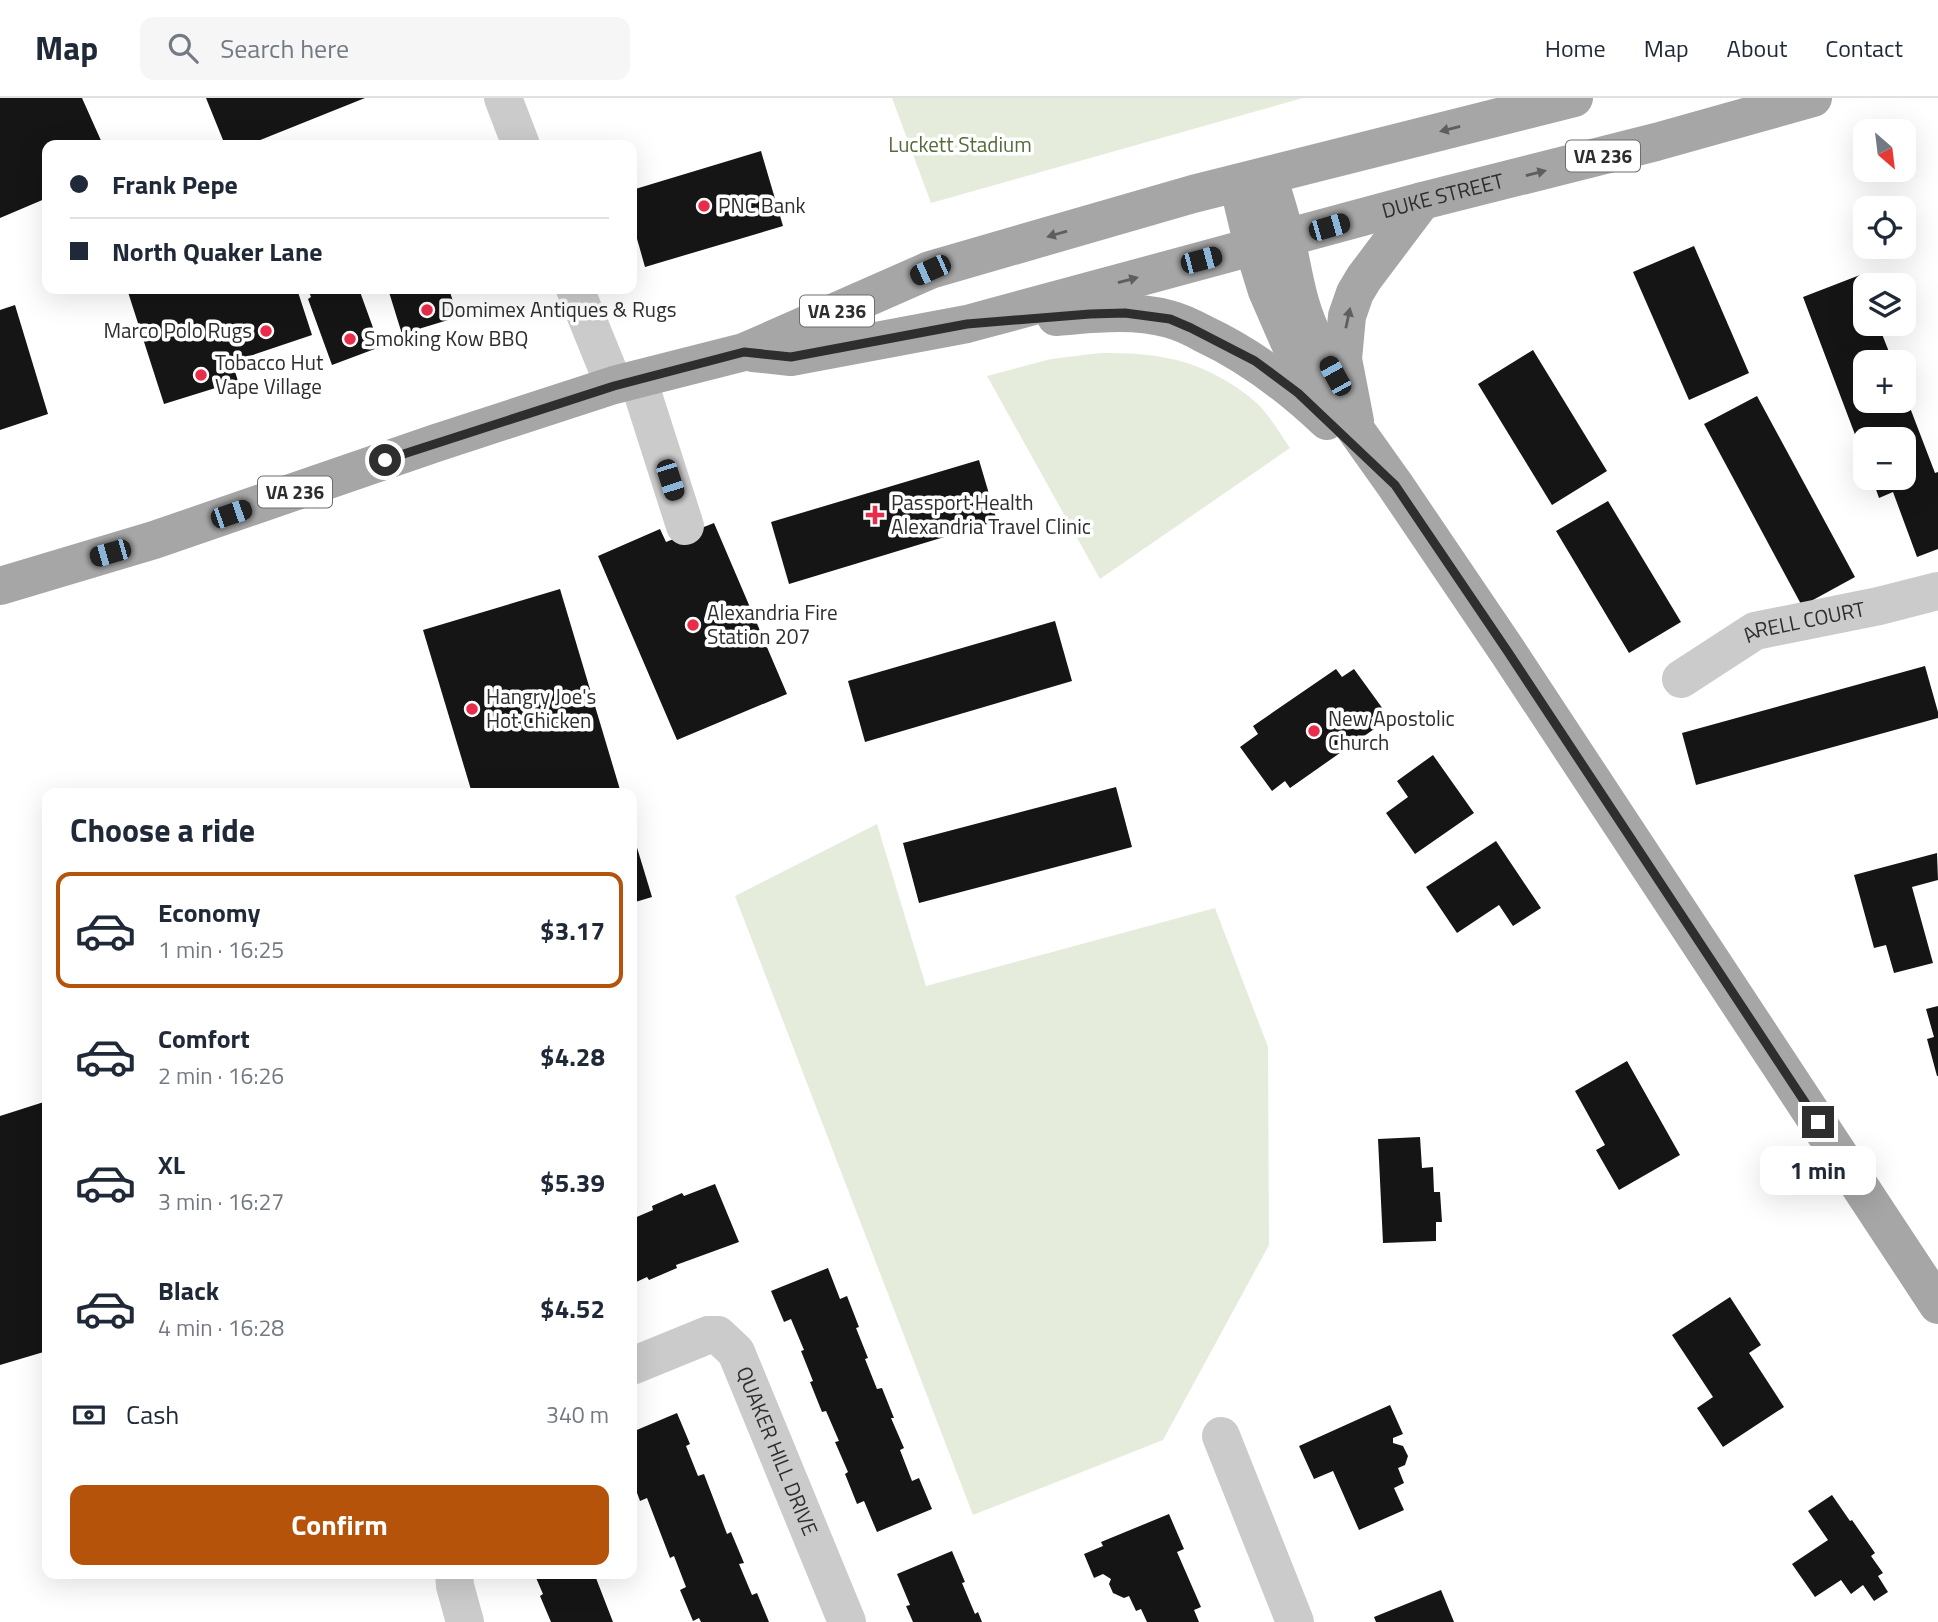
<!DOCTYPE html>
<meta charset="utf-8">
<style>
body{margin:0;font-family:"Titillium Web",sans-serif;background:#f6f6f7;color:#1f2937;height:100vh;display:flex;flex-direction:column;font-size:26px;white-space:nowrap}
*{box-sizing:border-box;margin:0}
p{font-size:23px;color:#747a83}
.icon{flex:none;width:38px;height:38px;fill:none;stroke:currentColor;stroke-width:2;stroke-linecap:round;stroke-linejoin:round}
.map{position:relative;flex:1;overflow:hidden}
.sheet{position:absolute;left:42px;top:690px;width:595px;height:791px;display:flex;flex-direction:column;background:#fff;border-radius:14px;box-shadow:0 7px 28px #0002}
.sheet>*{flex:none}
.hud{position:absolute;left:42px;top:42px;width:595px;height:154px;border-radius:14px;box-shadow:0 7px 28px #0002;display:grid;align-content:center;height:154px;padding:0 28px;background:#fff}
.needle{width:46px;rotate:152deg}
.buttons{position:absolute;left:1853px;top:21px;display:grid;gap:14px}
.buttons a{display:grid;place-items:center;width:63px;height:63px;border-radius:14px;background:#fff;box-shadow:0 7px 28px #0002;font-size:35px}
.end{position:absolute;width:32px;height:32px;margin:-16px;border:9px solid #2e2e2e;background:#fff;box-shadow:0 0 0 4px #fff}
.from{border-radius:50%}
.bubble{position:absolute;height:49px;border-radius:14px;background:#fff;box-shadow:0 7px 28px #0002;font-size:23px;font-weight:700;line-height:49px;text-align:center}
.car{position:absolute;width:21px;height:42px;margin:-21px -10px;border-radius:9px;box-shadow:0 0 5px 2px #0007;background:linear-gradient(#222 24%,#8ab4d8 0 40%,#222 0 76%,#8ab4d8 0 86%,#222 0)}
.hud b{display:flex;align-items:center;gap:24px;height:66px;font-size:26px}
.hud b+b{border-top:2px solid #e0e1e3}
.hud i{width:18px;height:18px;background:#1f2937}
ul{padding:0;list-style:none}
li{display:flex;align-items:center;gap:21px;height:116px;margin:0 14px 10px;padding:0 14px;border:4px solid transparent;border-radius:14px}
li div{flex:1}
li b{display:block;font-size:26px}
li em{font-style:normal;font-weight:700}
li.selected{border-color:#b45309}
li>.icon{width:63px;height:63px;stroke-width:1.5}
h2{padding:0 28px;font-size:32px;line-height:84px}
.pay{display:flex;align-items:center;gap:18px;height:77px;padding:0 28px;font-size:26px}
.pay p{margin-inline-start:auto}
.primary-button{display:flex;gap:14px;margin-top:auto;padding:14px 28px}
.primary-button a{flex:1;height:80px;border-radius:14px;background:#b45309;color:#fff;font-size:28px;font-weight:700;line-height:80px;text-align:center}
header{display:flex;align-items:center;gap:42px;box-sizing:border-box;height:98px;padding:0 35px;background:#fff;border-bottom:2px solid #e0e1e3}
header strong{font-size:33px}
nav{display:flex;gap:38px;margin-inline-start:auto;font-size:24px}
.search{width:490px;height:63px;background:#f6f6f7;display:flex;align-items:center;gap:18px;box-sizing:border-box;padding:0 24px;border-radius:14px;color:#747a83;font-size:26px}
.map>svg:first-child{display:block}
</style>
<header>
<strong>Map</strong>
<div class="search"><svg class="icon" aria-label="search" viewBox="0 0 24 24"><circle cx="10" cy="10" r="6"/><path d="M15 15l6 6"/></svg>Search here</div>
<nav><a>Home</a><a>Map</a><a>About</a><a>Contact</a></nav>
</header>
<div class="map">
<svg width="1938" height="1524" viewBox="0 0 1938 1524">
<rect width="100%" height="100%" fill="#fff"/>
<!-- green -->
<g fill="#e6ecdc">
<path d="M892,0H1303L931,105Z"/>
<path d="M1100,255C1153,255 1191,259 1236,289C1246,296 1257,304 1265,314C1274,325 1282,338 1290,350L1100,481L987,278L1051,261Z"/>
<path d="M877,726L926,888L1215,810L1268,949L1269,1147L1163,1342L973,1417L735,798Z"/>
</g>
<!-- building -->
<g fill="#151515">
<path d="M0,0H82L103,47H47V100L0,120Z"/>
<path d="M206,0H365L248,47H225Z"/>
<path d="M761,53L783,128L645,169L632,123V92Z"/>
<path d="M1694,148L1749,275L1689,302L1633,174Z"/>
<path d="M1860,177L1866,192V226H1878L1893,264H1866V303H1904V294L1935,375L1938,374V451L1917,459L1893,394L1879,400L1872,380H1904V341H1866L1865,363L1803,199Z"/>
<path d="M127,191H297L312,237L232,264L238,283L164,306Z"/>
<path d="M308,191H359L380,249L332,267L308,201L311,199Z"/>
<path d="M388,191H449L458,219L402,236Z"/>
<path d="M15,207L48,316L0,332V212Z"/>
<path d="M1533,252L1607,373L1552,407L1478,286Z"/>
<path d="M1757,298L1855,479L1802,508L1704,326Z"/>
<path d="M979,362L997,423L789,486L771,424Z"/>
<path d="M1608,403L1681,524L1629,555L1556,433Z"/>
<path d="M714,425L787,596L677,642L598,458L660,431L666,444Z"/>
<path d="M560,491L621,695H472L423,532Z"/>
<path d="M1055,523L1072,583L865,644L848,583Z"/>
<path d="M1925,568L1938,614V620L1696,687L1682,635Z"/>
<path d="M1336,571L1342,579L1354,571L1383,611L1371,620L1377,629L1290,690L1285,683L1272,693L1240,649L1258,636L1253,628Z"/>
<path d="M1433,657L1474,715L1415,756L1386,715L1408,699L1397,683Z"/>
<path d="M1116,689L1132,749L919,805L903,745Z"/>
<path d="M632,733L652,799L632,805Z"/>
<path d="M1496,743L1541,810L1513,828L1499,807L1457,835L1426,789Z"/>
<path d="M1937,755L1938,782L1912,789L1933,865L1894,875L1886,847L1874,850L1854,777Z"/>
<path d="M1938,908V978H1937L1927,941L1934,939L1926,911Z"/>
<path d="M1627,963L1680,1057L1619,1092L1596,1052L1605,1047L1575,993Z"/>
<path d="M47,1003V1253L0,1267V1018Z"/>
<path d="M1420,1039L1422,1070L1433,1069L1434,1094H1440L1442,1124H1436V1143L1383,1145L1378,1041Z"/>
<path d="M715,1086L739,1144L676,1167L677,1170L649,1182L647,1179L632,1186V1121L653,1112L652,1108L682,1095L684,1098Z"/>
<path d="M828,1170L840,1201L847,1198L859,1229L856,1230L868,1260L865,1261L877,1291L882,1290L894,1320H891L904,1350L900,1352L912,1383L919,1380L932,1411L877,1434L864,1403L857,1406L845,1376L848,1374L835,1344L839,1343L826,1313L822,1314L810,1284L813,1283L801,1253L804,1252L791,1221L784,1224L771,1193Z"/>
<path d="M1730,1199L1761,1247L1749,1255L1784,1309L1723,1349L1697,1310L1713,1299L1672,1237Z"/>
<path d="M1390,1307L1403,1336L1393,1340V1345L1403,1348L1408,1358L1405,1367L1398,1370L1404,1385L1394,1390L1404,1412L1359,1432L1333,1373L1314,1381L1299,1348Z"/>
<path d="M677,1315L690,1346L686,1348L698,1378L704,1376L727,1436L731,1434L744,1465L739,1466L752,1497L757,1495L769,1524H701L699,1520L693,1523L680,1492L686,1489L674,1458L670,1460L647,1400L640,1403L632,1381V1334Z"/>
<path d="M1832,1397L1850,1423L1852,1422L1875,1455L1871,1458L1883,1475L1878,1478L1888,1494L1874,1503L1863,1487L1851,1496L1841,1482L1815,1499L1792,1466L1828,1442L1808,1413Z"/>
<path d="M1169,1416L1184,1451L1177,1454L1201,1509L1194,1512L1199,1524H1147L1141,1511L1136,1513L1129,1498L1124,1500L1113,1495L1109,1486L1111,1481L1103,1476L1094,1480L1084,1456L1103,1448L1101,1444Z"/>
<path d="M952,1453L965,1484L962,1485L975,1516L978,1514L982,1524H913L906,1508L910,1507L897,1476Z"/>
<path d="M534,1475H594L613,1524H551L540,1498L543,1496Z"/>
<path d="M1441,1492L1454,1524H1376L1374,1519Z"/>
</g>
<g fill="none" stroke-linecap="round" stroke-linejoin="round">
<!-- minor -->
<g stroke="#cbcbcb" stroke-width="38">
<path d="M503,0L521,47"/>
<path d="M575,191L614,287"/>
<path d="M638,281L685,428"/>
<path id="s1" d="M1681,581L1755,533L1879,508L1938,493"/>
<path id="s2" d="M632,1268L708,1237H718L736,1254L847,1524"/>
<path d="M1221,1338L1295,1524"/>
<path d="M454,1475L455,1488L465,1524"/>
</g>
<!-- major -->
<g stroke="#a6a6a6" stroke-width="38">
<path d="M1268,78C1274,98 1281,119 1286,140C1294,176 1298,211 1316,244"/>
<path d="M1238,85L1253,148L1267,193L1291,248L1336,304L1395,387L1508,554L1938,1207"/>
<path d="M1056,219C1093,216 1132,211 1169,221C1181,224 1193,230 1204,236C1251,258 1290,288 1327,323"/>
<path id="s3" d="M753,255L791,259L967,226L1422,103L1656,44L1813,0"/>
<path d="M1355,323L1343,261L1347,218L1355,195L1364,180L1422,103"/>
<path d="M0,488L154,442L436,345L614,287L744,254L930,172L1193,96L1574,0"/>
</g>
</g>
<!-- one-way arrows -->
<defs><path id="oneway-solid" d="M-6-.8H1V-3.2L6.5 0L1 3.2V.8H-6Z" transform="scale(1.75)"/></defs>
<g fill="#5e5e5e">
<use href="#oneway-solid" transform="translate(1450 31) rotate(166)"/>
<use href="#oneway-solid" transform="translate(1536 75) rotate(-14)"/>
<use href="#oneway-solid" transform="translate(1057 136) rotate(164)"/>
<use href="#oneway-solid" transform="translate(1128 182) rotate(-15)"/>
<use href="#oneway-solid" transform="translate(1348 220) rotate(-78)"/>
</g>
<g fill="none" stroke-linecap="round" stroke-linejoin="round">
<!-- route -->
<path stroke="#2e2e2e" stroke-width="9" d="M385,362L614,288L744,254L791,259L967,226L1090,216L1125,215L1170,221L1191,230L1255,263L1298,295L1395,387L1508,554L1818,1024"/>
</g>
<!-- markers -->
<g fill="#e92c4a" stroke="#fff" stroke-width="2.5">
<circle cx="704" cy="108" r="7"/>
<circle cx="427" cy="212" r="7"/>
<circle cx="266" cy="233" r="7"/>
<circle cx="350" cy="241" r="7"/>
<circle cx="201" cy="277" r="7"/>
<path d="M871.5 406.5h7v7h7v7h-7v7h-7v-7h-7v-7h7z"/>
<circle cx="693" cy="527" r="7"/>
<circle cx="472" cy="611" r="7"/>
<circle cx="1314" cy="633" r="7"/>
</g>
<g text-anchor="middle" stroke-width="7" stroke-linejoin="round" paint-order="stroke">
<!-- shield labels -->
<g fill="#fff" stroke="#6d6d6d" stroke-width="2">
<rect x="1566" y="42.5" width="74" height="31" rx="5"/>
<rect x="800" y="197.5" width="74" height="31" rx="5"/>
<rect x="258" y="378.5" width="74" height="31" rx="5"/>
</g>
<g font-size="19" font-weight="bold" fill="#2e2e2e">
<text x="1603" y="65">VA 236</text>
<text x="837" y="220">VA 236</text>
<text x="295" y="401">VA 236</text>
</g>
<!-- park labels -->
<g font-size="21" fill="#556b3b" stroke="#fff">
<text x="960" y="54">Luckett Stadium</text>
</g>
<!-- street labels -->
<g font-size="21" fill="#2e2e2e" stroke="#fff">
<text dy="7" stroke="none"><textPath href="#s3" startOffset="710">DUKE STREET</textPath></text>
<text dy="7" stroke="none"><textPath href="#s1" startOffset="138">ARELL COURT</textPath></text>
<text dy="7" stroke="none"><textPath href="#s2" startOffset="224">QUAKER HILL DRIVE</textPath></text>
</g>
<!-- poi labels -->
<g font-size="21" fill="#2e2e2e" stroke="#fff" text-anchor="start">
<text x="718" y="115">PNC Bank</text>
<text x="441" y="219">Domimex Antiques &amp; Rugs</text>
<text x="252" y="240" text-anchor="end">Marco Polo Rugs</text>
<text x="364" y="248">Smoking Kow BBQ</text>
<text x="215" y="272">Tobacco Hut<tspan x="215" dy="24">Vape Village</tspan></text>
<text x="891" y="412">Passport Health<tspan x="891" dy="24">Alexandria Travel Clinic</tspan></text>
<text x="707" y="522">Alexandria Fire<tspan x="707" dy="24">Station 207</tspan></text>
<text x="486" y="606">Hangry Joe's<tspan x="486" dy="24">Hot Chicken</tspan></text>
<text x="1328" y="628">New Apostolic<tspan x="1328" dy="24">Church</tspan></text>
</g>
</g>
</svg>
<div class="buttons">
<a><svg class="needle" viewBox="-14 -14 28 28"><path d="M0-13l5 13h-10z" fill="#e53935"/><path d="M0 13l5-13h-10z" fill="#747a83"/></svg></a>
<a><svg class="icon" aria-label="locate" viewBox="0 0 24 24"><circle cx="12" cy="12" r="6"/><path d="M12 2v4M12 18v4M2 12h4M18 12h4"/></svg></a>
<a><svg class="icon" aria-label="layers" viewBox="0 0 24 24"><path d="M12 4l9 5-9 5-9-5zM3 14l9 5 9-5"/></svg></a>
<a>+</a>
<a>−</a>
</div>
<i class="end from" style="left:385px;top:362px"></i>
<i class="end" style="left:1818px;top:1024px"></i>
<div class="bubble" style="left:1760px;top:1048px;width:116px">1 min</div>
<i class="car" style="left:1329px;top:129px;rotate:74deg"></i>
<i class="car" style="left:1201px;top:162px;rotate:75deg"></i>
<i class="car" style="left:930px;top:172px;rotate:246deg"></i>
<i class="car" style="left:1335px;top:278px;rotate:331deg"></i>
<i class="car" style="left:670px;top:382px;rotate:162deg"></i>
<i class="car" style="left:231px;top:416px;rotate:71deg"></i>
<i class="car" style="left:110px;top:455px;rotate:254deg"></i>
<div class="hud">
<b><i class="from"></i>Frank Pepe</b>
<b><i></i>North Quaker Lane</b>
</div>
<section class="sheet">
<h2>Choose a ride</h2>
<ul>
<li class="selected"><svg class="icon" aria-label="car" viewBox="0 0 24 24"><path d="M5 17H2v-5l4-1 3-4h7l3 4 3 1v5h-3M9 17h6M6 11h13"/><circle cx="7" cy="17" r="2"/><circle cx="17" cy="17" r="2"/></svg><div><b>Economy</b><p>1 min · 16:25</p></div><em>$3.17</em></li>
<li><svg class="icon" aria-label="car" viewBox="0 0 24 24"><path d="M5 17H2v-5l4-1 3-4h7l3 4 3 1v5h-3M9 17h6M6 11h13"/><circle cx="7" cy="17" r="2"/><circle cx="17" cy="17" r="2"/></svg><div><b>Comfort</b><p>2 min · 16:26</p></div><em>$4.28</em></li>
<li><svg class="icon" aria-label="car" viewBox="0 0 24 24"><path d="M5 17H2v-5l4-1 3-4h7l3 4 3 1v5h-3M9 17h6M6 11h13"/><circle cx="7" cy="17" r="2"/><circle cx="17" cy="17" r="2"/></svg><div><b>XL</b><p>3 min · 16:27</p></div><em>$5.39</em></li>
<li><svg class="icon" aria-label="car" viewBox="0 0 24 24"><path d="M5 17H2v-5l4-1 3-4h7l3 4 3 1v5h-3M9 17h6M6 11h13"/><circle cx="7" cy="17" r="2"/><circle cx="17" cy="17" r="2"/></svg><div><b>Black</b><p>4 min · 16:28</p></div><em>$4.52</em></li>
</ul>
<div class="pay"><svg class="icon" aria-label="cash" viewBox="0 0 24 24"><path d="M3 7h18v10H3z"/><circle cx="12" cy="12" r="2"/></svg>Cash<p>340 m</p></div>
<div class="primary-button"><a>Confirm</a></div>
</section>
</div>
